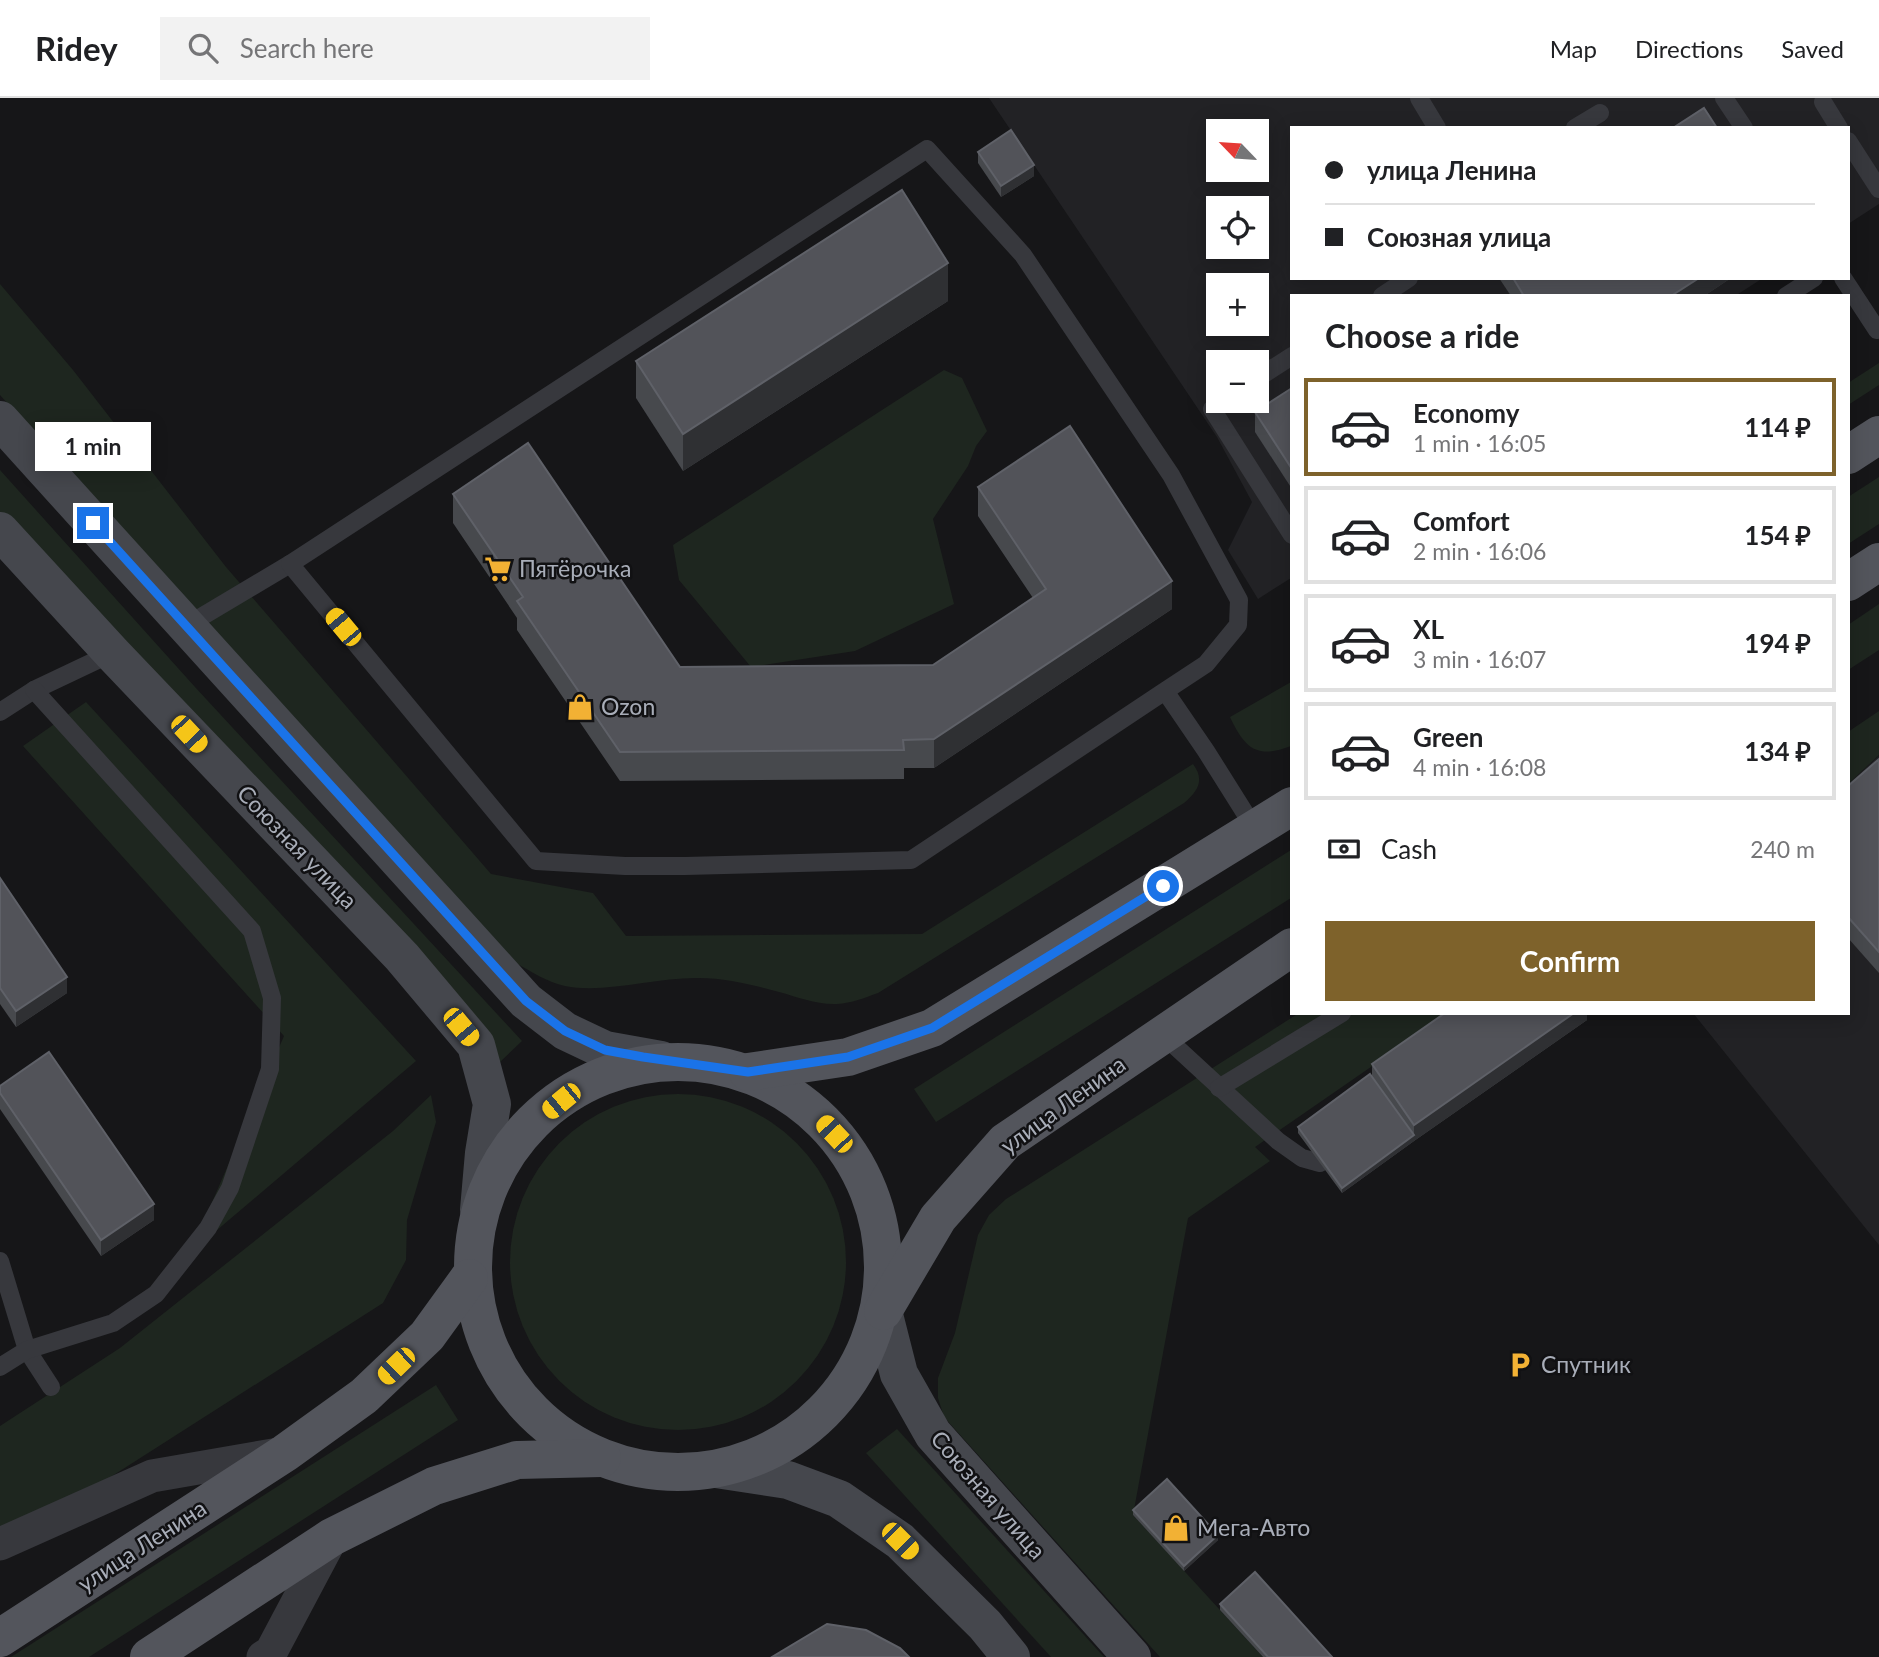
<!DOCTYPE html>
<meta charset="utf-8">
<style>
body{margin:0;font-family:Lato,sans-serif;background:#f2f2f2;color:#202124;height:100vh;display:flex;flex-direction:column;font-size:26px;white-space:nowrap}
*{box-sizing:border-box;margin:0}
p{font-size:23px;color:#757577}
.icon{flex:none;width:38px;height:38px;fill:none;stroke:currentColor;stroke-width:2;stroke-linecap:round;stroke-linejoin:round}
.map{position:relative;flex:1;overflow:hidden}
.drawer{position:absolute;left:1290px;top:196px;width:560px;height:721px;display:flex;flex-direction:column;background:#fff;border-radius:0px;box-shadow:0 4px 18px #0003}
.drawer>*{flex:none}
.guide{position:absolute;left:1290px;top:28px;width:560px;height:154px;border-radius:0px;box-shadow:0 4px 18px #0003;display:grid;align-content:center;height:154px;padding:0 35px;background:#fff}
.needle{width:46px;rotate:295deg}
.tools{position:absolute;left:1206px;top:21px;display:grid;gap:14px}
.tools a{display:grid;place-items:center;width:63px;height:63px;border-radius:0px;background:#fff;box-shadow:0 4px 18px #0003;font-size:35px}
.end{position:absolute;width:32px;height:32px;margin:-16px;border:9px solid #1a73e8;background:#fff;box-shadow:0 0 0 4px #fff}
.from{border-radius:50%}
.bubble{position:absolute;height:49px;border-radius:0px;background:#fff;box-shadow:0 4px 18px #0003;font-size:23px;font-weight:700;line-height:49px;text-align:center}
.car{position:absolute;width:21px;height:42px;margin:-21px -10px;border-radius:9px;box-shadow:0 0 5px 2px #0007;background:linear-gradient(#f5c518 24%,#345 0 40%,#f5c518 0 76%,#345 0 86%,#f5c518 0)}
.guide b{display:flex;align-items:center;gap:24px;height:66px;font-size:26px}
.guide b+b{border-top:2px solid #e0e0e0}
.guide i{width:18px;height:18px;background:#202124}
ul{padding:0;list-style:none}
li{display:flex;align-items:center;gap:21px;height:98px;margin:0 14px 10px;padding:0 21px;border:4px solid #e0e0e0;border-radius:0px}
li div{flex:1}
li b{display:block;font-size:26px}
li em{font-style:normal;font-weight:700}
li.selected{border-color:#7e622b}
li>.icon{width:63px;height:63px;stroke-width:1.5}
h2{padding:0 35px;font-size:32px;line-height:84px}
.pay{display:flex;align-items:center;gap:18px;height:77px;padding:0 35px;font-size:26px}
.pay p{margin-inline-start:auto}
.cta{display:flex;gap:14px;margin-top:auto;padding:14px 35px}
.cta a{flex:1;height:80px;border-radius:0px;background:#7e622b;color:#fff;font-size:28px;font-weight:700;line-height:80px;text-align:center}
header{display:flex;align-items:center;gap:42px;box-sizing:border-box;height:98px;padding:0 35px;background:#fff;border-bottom:2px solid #e0e0e0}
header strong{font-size:33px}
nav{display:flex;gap:38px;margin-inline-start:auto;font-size:24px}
.search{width:490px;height:63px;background:#f2f2f2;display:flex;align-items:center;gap:18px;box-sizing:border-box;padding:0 24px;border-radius:0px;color:#757577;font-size:26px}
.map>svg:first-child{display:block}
</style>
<header>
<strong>Ridey</strong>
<div class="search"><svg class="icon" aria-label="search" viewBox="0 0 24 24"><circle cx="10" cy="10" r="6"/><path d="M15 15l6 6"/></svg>Search here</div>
<nav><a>Map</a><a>Directions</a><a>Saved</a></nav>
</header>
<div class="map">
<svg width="1879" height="1559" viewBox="0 0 1879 1559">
<rect width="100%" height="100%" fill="#161618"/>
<!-- built -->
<g fill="#222225" fill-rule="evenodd">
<path d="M989,0H1879V106L1848,126V30H1292V180H1763L1735,198H1292L1291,480L1258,501L1228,452L1252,404L1217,339ZM1218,33H1256V72H1218ZM1218,110H1256V149H1218ZM1218,187H1256V226H1218ZM1218,264H1256V303H1218Z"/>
<path d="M1879,658V1147L1693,915H1848V686Z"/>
</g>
<!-- green -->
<g fill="#1e261f">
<path d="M0,186L73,272L226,469L491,776L593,795L626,838L922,836L1193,666C1205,682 1198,693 1184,705L878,895C864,900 852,905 837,906C817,907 798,899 779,894C753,887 726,880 699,880C657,879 605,896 565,888C547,884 532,874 516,865L216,540L0,297Z"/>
<path d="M1879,265V287L1848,307V285Z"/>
<path d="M944,272L962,280L987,333L976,348L968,368L933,421L954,506L855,553L751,569L679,482L673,447Z"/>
<path d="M0,372L195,589L522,943L500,964L0,419Z"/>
<path d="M1879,379V426L1848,446V399Z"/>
<path d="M1879,506V552L1848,572V527Z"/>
<path d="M1291,584V648C1257,661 1245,651 1230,619Z"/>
<path d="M86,604L416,963L190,1155L284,938L23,648Z"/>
<path d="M1879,613V657L1848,686V634Z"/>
<path d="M1291,752V800L936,1024L914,991Z"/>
<path d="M1299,915H1449L1255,1049L1270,1063L1188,1120L1133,1417L1263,1559H1160L944,1319L938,1300V1280L955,1235L978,1137L989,1117L1006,1101Z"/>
<circle cx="678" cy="1164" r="168"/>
<path d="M431,997L436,1024L407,1122L406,1162L383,1205L73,1403L0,1432V1328L120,1250L393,1033Z"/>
<path d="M436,1287L458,1322L89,1559H11Z"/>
<path d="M897,1331L1104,1559H1051L866,1355Z"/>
</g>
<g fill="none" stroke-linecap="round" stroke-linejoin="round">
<!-- service -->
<g stroke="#37383d" stroke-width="18">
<path d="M1419,0L1437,30"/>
<path d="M1724,0L1744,30"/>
<path d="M1823,4L1839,30"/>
<path d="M1575,30L1600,15"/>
<path d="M1848,43L1879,91"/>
<path d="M1843,180L1877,232"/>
<path d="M1382,198L1409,180"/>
<path d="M1786,198L1814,180"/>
<path d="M1256,281L1292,258"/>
<path d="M1224,303L1212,311L1292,437"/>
<path d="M186,528L290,466"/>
<path d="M1165,593L911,762L685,768H625L536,763L290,466L927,51L1023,157L1171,377L1239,502L1238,527L1206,566L1165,593L1206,653L1255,731"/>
<path d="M0,614L34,592L112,555"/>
<path d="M1163,937L1278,1043L1302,1060L1320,1065"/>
<path d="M1219,990L1342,915"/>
<path d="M0,1163L27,1252L51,1289"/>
<path d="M0,1269L27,1252L113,1225L156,1196L208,1130L230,1090L270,971L272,900L252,833L34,592"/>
</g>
<!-- minor -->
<g stroke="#37383d" stroke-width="33">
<path d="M0,1446L152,1378L279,1356"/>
<path d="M263,1559L271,1554L332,1439"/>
</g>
<!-- secondary -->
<g stroke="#45474d" stroke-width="38">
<path d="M0,322L526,903L565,933L605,952L661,962"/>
<path d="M0,433L112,555L402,859L476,947L492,1006L484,1055L479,1112"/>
<path d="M883,1213L899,1276L933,1336L1132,1559"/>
<path d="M716,1371L788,1382L839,1401L900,1443L985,1527L1011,1559"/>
</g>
<!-- primary -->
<g stroke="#53555c" stroke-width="38">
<path d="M1848,357L1879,337"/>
<path d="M1848,484L1879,464"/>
<circle cx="678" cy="1169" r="205"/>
<path d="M748,974L848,959L932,930L1292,708"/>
<path d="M883,1213L938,1120L1005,1044L1292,849"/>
<path d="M0,1540L285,1355L364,1298L427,1238L469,1180"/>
<path d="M149,1559L332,1439L434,1388L517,1362L602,1360"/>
</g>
</g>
<!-- wall -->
<g fill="#47494d">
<path d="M978,54L1034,78L1001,99L978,65Z"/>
<path d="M1499,180H1731L1704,198H1511Z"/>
<path d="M948,203L683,373L636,300V263Z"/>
<path d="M1292,290V391L1255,334V314Z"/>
<path d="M978,389L1172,511L934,670H904V681L620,683L517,532V520L453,425V396L680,569L933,567L1033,500L978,418Z"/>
<path d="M1879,661V875L1848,840V688Z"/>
<path d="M0,780L67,895L16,929L0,906Z"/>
<path d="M1587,915V922L1414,1043L1342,1095L1298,1035V1029L1372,979V966Z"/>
<path d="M0,988L154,1122L101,1158L0,1011Z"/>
<path d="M1133,1412L1218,1442L1184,1473L1133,1417Z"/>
<path d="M1220,1506L1332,1559H1263L1220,1512Z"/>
</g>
<!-- shaded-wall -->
<g fill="#2f3033">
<path d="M1034,67V78L1001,99V88Z"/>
<path d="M948,165V203L683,373V336Z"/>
<path d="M1699,180H1731L1704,198H1671Z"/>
<path d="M1172,483V511L934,670V641Z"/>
<path d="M67,879V895L16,929V913Z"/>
<path d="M1574,915H1587V922L1414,1043L1342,1095V1090L1414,1037V1027Z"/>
<path d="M154,1106V1122L101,1158V1142Z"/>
<path d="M1218,1437V1442L1184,1473V1468Z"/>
</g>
<!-- building -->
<g fill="#525359" stroke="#5f6168" stroke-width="2">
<path d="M1704,10L1717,30H1673Z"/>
<path d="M1011,32L1034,67L1001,88L978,54Z"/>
<path d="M902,92L948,165L683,336L636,263Z"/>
<path d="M1513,180H1699L1671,198H1524Z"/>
<path d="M1292,290V371L1255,314Z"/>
<path d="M1070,328L1172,483L934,641L903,642L904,652L620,654L517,503L523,499L453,396L528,345L680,569L933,567L1046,491L978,389Z"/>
<path d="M1879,661V854L1848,819V688Z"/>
<path d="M0,780L67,879L16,913L0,890Z"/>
<path d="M1445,915H1574L1414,1027L1372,966Z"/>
<path d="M49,954L154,1106L101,1142L0,995V988Z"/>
<path d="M1370,976L1414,1037L1342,1090L1298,1029Z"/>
<path d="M1167,1381L1218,1437L1184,1468L1133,1412Z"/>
<path d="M1255,1474L1332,1559H1268L1220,1506Z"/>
<path d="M827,1526L866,1532L900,1550L909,1559H772Z"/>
</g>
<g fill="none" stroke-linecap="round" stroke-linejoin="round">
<!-- route -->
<path stroke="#1a73e8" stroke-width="9" d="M93,425L526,903L565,933L605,952L643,959L748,974L848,959L932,930L1163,788"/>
</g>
<!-- icons -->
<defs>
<symbol id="supermarket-bare" viewBox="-9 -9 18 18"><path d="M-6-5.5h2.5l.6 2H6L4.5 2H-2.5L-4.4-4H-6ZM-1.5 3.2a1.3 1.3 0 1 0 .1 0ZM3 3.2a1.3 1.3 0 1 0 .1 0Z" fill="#f2b134" stroke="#111113" stroke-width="2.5" paint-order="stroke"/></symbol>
<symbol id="shop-bare" viewBox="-9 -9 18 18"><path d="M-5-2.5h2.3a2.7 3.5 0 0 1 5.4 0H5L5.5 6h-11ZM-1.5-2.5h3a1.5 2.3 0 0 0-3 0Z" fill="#f2b134" stroke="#111113" stroke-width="2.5" paint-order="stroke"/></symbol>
<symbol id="parking-bare" viewBox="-9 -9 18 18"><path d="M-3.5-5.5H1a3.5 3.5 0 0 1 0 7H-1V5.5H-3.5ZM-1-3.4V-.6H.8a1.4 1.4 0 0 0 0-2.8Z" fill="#f2b134" stroke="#111113" stroke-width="2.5" paint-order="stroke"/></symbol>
</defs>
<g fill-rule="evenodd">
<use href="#supermarket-bare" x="479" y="452" width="38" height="38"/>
<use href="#shop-bare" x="561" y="590" width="38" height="38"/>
<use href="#parking-bare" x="1501" y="1248" width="38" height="38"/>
<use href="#shop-bare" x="1157" y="1411" width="38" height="38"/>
</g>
<g text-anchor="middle" stroke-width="5" stroke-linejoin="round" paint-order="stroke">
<!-- poi labels -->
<g font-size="23" fill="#a8adb8" stroke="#111113" text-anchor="start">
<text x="519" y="479">Пятёрочка</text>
<text x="601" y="617">Ozon</text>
<text x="1541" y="1275">Спутник</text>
<text x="1197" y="1438">Мега-Авто</text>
</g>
<!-- street labels -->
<g font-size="23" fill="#a8adb8" stroke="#111113">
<text transform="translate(297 749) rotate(46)" y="8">Союзная улица</text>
<text transform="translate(1063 1007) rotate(-36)" y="8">улица Ленина</text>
<text transform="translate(988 1397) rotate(49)" y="8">Союзная улица</text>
<text transform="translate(142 1448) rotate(-33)" y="8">улица Ленина</text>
</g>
</g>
</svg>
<div class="tools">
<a><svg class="needle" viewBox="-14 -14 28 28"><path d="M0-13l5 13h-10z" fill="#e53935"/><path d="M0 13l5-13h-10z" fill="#757577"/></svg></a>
<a><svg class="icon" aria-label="locate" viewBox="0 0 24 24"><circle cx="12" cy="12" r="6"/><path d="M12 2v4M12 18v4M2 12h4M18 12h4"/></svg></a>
<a>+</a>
<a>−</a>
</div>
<i class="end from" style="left:1163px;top:788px"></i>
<i class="end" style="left:93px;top:425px"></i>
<div class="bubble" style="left:35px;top:324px;width:116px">1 min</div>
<i class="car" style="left:343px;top:529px;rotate:320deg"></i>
<i class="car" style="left:189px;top:636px;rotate:137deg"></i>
<i class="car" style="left:461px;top:929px;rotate:140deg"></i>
<i class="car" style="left:561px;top:1003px;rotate:231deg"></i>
<i class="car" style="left:834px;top:1036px;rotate:317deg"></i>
<i class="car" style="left:396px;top:1268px;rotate:226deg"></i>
<i class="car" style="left:900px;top:1443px;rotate:135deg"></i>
<div class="guide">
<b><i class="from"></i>улица Ленина</b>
<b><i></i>Союзная улица</b>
</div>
<section class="drawer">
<h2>Choose a ride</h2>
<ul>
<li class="selected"><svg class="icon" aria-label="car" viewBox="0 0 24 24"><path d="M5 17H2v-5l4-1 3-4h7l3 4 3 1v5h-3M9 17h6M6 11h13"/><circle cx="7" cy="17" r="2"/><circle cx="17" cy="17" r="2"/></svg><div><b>Economy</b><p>1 min · 16:05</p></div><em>114 ₽</em></li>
<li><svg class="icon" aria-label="car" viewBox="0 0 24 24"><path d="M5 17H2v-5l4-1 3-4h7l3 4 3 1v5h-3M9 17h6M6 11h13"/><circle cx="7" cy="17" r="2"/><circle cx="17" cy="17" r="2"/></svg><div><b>Comfort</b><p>2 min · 16:06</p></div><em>154 ₽</em></li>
<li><svg class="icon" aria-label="car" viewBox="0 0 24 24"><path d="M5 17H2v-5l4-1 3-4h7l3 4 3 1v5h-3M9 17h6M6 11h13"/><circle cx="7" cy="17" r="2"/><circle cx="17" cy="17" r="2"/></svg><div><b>XL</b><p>3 min · 16:07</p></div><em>194 ₽</em></li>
<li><svg class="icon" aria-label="car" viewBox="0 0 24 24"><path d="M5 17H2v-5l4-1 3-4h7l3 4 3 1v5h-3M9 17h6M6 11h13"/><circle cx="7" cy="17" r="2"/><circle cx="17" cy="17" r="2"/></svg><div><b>Green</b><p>4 min · 16:08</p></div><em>134 ₽</em></li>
</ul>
<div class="pay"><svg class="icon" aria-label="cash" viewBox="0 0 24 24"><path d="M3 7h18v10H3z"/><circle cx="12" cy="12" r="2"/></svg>Cash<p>240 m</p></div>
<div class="cta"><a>Confirm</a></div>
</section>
</div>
